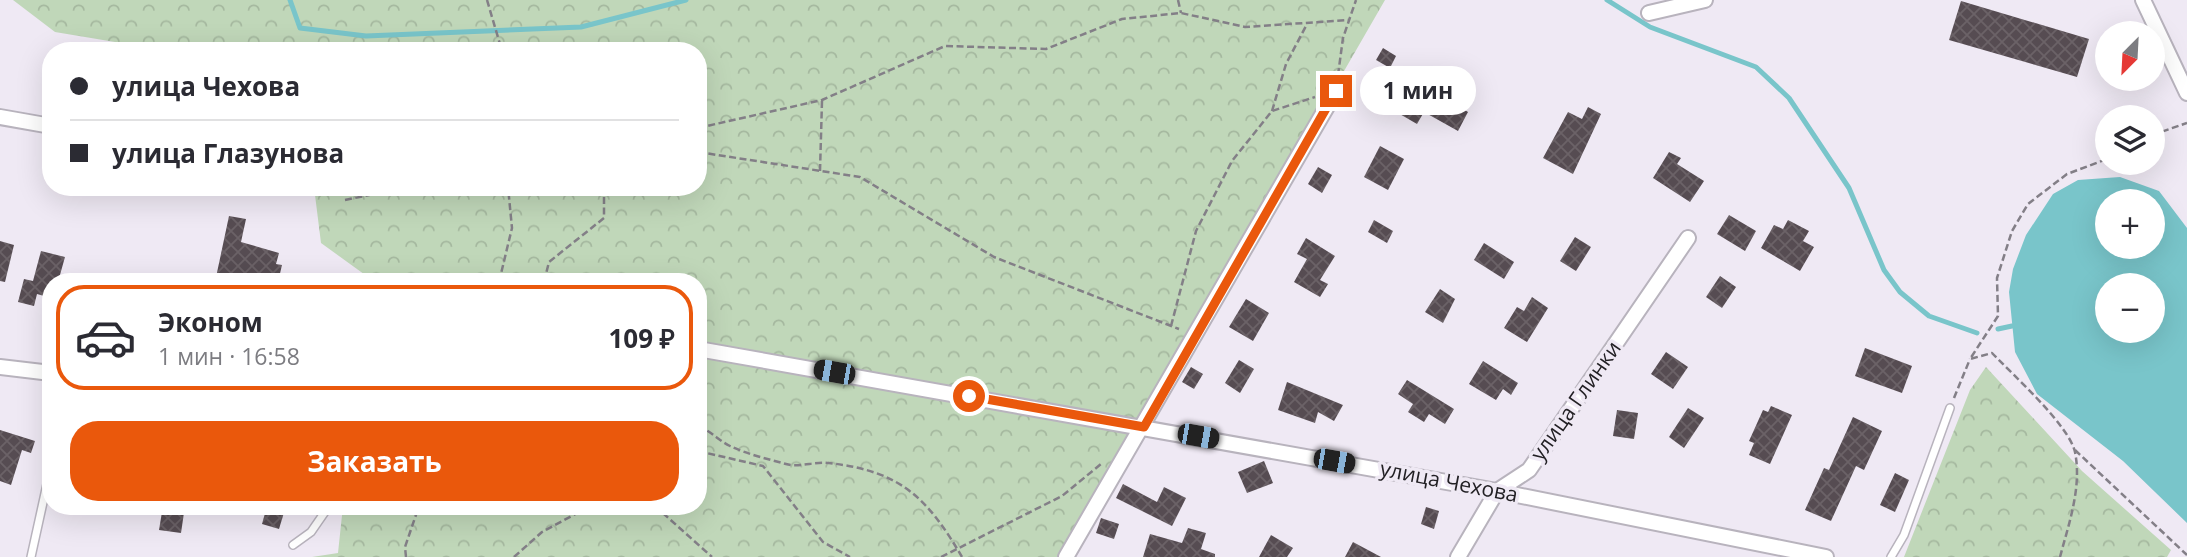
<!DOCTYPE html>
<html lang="ru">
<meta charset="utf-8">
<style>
body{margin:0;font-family:"Open Sans",sans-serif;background:#f2f2f3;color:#2b2b33;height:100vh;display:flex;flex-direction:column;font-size:26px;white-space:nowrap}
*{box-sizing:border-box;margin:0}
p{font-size:23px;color:#7c7c81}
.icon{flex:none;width:38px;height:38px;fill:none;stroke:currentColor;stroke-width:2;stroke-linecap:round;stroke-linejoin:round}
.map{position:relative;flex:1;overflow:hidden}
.drawer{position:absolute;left:42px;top:273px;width:665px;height:242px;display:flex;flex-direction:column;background:#fff;border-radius:28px;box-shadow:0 7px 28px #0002}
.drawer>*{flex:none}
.hud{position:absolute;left:42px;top:42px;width:665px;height:154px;border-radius:28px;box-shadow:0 7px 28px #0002;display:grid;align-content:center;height:154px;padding:0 28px;background:#fff}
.needle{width:46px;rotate:204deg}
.controls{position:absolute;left:2095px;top:21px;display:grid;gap:14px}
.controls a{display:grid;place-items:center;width:70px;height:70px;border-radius:50%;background:#fff;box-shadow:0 7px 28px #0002;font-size:35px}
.end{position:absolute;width:32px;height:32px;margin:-16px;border:9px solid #ea580c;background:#fff;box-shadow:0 0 0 4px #fff}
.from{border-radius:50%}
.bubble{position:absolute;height:49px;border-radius:24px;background:#fff;box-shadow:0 7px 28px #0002;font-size:23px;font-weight:700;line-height:49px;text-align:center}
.car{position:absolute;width:21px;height:42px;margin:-21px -10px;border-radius:9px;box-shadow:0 0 5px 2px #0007;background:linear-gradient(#222 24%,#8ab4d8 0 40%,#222 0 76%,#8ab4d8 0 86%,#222 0)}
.hud b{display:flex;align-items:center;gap:24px;height:66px;font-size:26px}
.hud b+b{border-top:2px solid #e1e1e2}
.hud i{width:18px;height:18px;background:#2b2b33}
ul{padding:12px 0 0;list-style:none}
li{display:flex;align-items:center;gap:21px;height:105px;margin:0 14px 10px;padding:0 14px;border:4px solid transparent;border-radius:28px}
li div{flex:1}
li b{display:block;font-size:26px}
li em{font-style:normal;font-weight:700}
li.current{border-color:#ea580c}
li>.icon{width:63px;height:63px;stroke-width:1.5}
.primary-button{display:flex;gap:14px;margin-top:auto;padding:14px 28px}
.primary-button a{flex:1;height:80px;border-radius:28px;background:#ea580c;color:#fff;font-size:28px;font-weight:700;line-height:80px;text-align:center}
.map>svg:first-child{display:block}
</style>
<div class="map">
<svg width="2187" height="557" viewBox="0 0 2187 557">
<defs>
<pattern id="forest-crowns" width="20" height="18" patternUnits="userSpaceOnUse" patternTransform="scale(1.75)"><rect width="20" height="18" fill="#c0d7b9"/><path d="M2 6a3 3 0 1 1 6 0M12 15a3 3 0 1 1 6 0" fill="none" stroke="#a5b89f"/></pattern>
<pattern id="building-cross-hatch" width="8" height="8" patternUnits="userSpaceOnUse" patternTransform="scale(1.75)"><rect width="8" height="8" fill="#564c52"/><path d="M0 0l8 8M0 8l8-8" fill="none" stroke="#6b6267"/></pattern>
</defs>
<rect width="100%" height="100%" fill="#efe9f4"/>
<!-- forest -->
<g fill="url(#forest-crowns)">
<path d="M13,0H1385L1064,557H312L338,553L343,506H698V282H368V277L321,243L314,187H698V51H169L55,32Z"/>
<path d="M1986,367L2082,471L2171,550L2167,557H1904L1970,390Z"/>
</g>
<!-- water -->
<path fill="#79c5ca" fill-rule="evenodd" d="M2120,177L2159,191L2187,228V523L2123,461L2037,394L2015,352L2009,292L2013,269L2026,235L2053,194L2078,180ZM2107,201H2152V247H2107ZM2107,285H2152V331H2107Z"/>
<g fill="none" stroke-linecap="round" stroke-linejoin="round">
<!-- stream -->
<g stroke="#79c5ca" stroke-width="5">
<path d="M290,0L300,28L366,36L581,27L686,0"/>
<path d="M1607,0L1650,27L1756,67L1789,98L1849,188L1884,270L1900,292L1929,316L1977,333"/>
<path d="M1998,329L2012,326"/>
</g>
</g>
<!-- building -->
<g fill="url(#building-cross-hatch)">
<path d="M1961,1L2089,39L2077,77L1949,40Z"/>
<path d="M1383,48L1396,56L1390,68L1376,60Z"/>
<path d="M1425,85L1468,112L1458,131L1424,112L1417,124L1398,113L1405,100L1413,105Z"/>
<path d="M1588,107L1601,114L1573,174L1543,158L1568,112L1582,119Z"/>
<path d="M1380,146L1404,159L1388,190L1364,177Z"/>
<path d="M1669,152L1681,158L1677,164L1704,181L1690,202L1653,178Z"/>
<path d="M1318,167L1332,175L1322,193L1308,184Z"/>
<path d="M1729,215L1756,231L1745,251L1717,234Z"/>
<path d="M229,216L246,219L241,242L279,253L276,264L282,265L278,282H215Z"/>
<path d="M1374,220L1393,231L1387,243L1368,232Z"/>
<path d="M1788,220L1809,231L1803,241L1814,247L1800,271L1761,248L1774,225L1783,229Z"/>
<path d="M1575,237L1591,247L1576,271L1560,261Z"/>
<path d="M1306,238L1335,256L1320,280L1328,284L1320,297L1294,282L1307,259L1297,254Z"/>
<path d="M0,241L14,245L5,282L0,281Z"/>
<path d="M1484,243L1514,262L1504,279L1474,260Z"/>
<path d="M41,251L65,257L58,282H51V298L37,294L34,306L18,302L24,279L33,281Z"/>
<path d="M1720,276L1736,287L1722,308L1706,297Z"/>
<path d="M1440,289L1455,299L1443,323L1425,312Z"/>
<path d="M1532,297L1548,308L1527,342L1504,328L1517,307L1524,311Z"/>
<path d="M1246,299L1269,313L1253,341L1229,327Z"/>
<path d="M1865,348L1912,366L1902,393L1855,376Z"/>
<path d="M1666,352L1688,367L1673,389L1651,374Z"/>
<path d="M1239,360L1254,369L1240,393L1225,383Z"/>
<path d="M1483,361L1518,383L1511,395L1503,389L1496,400L1469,384Z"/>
<path d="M1191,367L1203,374L1194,389L1182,382Z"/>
<path d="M1407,380L1454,409L1445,424L1429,414L1424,422L1408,412L1413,404L1398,394Z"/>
<path d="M1287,382L1343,405L1334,421L1318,412L1315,423L1278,410Z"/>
<path d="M1771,406L1792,415L1770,464L1749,455L1754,443L1749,441L1763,410L1768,412Z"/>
<path d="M1688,408L1704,418L1684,448L1669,437Z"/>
<path d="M1617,410L1638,413L1634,439L1613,436Z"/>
<path d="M1853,417L1882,431L1864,470L1856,466L1831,521L1805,510L1824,468L1829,470Z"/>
<path d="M0,430L35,441L31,453L22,450L11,485L0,481Z"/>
<path d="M1264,461L1273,483L1247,493L1238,472Z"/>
<path d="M1895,473L1909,480L1895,512L1880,505Z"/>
<path d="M1123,484L1157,502L1164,487L1186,498L1172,526L1116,498Z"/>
<path d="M163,506H185L181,533L159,530Z"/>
<path d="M267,506H286L279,529L262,524Z"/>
<path d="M1426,507L1439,511L1434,529L1421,524Z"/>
<path d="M1101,518L1119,524L1114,539L1096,533Z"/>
<path d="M1188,528L1206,533L1201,549L1215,554V557H1143L1150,534L1182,543Z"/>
<path d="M1271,535L1293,548L1287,557H1259Z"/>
<path d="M1353,542L1381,557H1345Z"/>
</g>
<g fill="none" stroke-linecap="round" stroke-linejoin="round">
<defs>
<g id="lane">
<path d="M293,545L311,532L329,506"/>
<path d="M31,557L51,466"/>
<path d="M1891,557L1904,535L1950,408"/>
</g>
<g id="street">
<path d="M2143,0L2187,93"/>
<path d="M1649,13L1705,0"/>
<path d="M0,117L51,126"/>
<path d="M698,349L1497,491L1826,557"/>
<path d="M0,367L51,373"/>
<path d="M1066,557L1336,91"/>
<path d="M1458,557L1497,491L1529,470L1688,238"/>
</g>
</defs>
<!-- lane casing -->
<use href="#lane" stroke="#b8b3bd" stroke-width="10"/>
<!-- street casing -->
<use href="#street" stroke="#b8b3bd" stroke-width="18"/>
<!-- path -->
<g stroke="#837f87" stroke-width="2.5" stroke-dasharray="7 3.5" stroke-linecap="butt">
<path d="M487,0L502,51"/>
<path d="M1178,0L1181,13"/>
<path d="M1338,75L1343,38L1356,0"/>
<path d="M1272,111L1286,64L1307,24"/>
<path d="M698,128L822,100L945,46L1046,49L1122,19L1181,13L1245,27L1349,20"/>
<path d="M2152,135L2187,123"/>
<path d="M698,152L860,177L994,257L1179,329"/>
<path d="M820,171L822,101"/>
<path d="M345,200L408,187"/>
<path d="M499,282L512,228L508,187"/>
<path d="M544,282L549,262L604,218V187"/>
<path d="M1171,326L1196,231L1232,161L1272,111L1315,97"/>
<path d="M1954,398L1970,359"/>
<path d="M698,426C711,431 718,440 730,446C746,454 768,459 786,464C799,468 815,461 829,463C900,471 927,497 962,557"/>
<path d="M2075,450L2187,555"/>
<path d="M698,451L763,466L823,542L850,557"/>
<path d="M655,506L712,557"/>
<path d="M406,557L405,547L419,506"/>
<path d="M514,557L542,532L590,506"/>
<path d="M941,557L1062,496L1101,464"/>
<path d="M2060,557C2069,523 2082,487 2075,452C2069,425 2012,374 1992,353L1970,359L1998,316L1997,278L2012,231L2028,204L2067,174L2107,159"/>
</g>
<!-- lane -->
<use href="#lane" stroke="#fff" stroke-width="7"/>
<!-- street -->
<use href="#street" stroke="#fff" stroke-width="14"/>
</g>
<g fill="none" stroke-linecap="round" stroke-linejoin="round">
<!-- route -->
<path stroke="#ea580c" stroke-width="9" d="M969,396L1144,427L1336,91"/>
</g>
<g text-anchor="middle" stroke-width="7" stroke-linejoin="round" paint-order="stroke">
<!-- street labels -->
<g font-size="21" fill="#222024" stroke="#efe9f4">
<text transform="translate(1576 401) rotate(-55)" y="7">улица Глинки</text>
<text transform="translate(1449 482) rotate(11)" y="7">улица Чехова</text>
</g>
</g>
</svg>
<div class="controls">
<a><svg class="needle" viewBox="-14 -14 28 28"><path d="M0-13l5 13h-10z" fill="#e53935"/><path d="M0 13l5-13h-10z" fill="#7c7c81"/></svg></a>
<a><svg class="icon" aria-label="layers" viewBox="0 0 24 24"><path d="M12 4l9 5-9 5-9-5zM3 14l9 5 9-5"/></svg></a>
<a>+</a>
<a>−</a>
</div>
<i class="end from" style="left:969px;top:396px"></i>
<i class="end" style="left:1336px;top:91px"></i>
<div class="bubble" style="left:1360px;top:66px;width:116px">1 мин</div>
<i class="car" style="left:834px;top:372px;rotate:280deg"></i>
<i class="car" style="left:1198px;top:436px;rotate:100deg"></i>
<i class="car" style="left:1334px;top:461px;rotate:100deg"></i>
<div class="hud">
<b><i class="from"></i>улица Чехова</b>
<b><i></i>улица Глазунова</b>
</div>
<section class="drawer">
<ul>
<li class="current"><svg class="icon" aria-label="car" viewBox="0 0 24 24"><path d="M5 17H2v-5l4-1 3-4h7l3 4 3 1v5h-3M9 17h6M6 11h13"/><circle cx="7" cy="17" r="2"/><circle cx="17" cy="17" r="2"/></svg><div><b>Эконом</b><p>1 мин · 16:58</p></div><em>109 ₽</em></li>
</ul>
<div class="primary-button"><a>Заказать</a></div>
</section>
</div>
